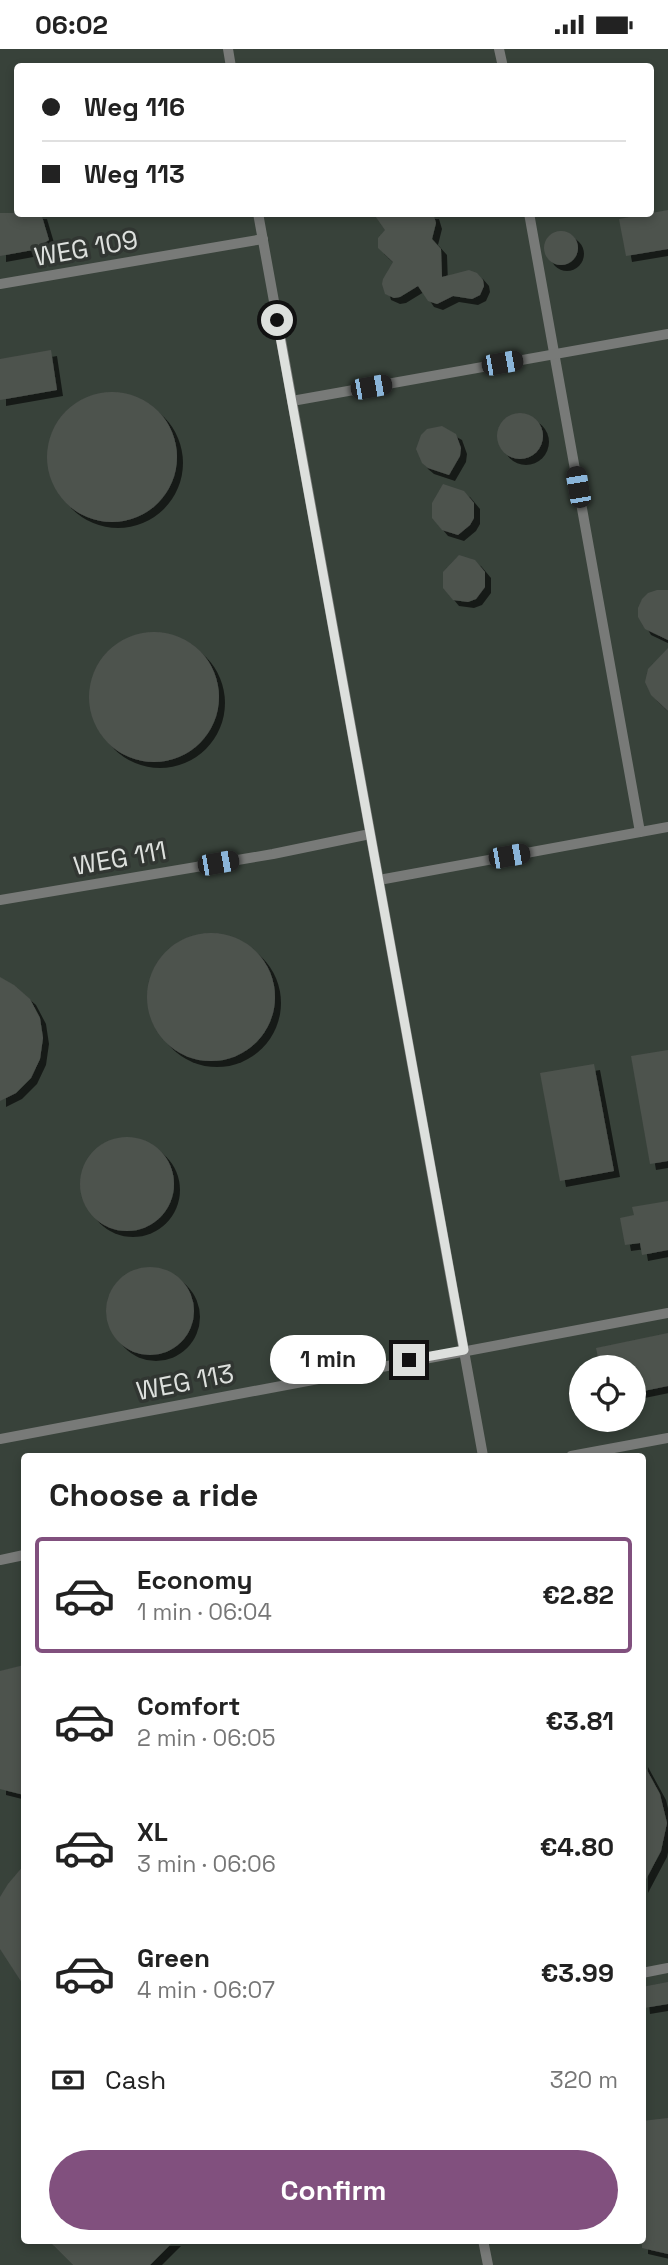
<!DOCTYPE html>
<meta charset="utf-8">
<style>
body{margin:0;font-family:"Space Grotesk",sans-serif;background:#f2f2f2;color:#222;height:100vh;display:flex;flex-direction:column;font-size:26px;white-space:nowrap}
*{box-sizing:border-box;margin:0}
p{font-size:23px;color:#767676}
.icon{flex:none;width:38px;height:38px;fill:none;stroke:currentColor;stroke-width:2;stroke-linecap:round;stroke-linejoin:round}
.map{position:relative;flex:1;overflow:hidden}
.details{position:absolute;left:21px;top:1404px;width:625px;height:791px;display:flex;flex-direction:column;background:#fff;border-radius:7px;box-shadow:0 4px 10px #0003}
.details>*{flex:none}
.top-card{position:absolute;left:14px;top:14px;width:640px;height:154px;border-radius:7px;box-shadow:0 4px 10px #0003;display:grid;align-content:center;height:154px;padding:0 28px;background:#fff}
.buttons{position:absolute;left:569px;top:1306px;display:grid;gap:14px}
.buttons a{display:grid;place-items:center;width:77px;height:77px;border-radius:50%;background:#fff;box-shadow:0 4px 10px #0003;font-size:35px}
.end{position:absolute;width:32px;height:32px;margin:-16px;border:9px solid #dde0dd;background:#111;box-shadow:0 0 0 4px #111}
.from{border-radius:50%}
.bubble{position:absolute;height:49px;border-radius:24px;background:#fff;box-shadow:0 4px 10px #0003;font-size:23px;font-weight:800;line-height:49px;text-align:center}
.car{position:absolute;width:21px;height:42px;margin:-21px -10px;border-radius:9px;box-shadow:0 0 5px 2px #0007;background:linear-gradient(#222 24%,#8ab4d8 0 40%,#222 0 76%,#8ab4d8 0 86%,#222 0)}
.top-card b{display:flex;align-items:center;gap:24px;height:66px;font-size:26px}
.top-card b+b{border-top:2px solid #e0e0e0}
.top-card i{width:18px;height:18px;background:#222}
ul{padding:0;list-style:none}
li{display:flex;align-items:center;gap:21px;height:116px;margin:0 14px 10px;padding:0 14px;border:4px solid transparent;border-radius:7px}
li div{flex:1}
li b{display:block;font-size:26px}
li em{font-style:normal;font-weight:800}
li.current{border-color:#81507e}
li>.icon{width:63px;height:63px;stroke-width:1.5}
h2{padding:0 28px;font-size:32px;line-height:84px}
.pay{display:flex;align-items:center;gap:18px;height:77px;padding:0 28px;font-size:26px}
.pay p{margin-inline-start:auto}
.primary-button{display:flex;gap:14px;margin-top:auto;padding:14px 28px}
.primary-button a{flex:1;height:80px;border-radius:42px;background:#81507e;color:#fff;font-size:28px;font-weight:800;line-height:80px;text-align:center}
.status{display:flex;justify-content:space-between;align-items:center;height:49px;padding:0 35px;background:#fff;direction:ltr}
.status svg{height:19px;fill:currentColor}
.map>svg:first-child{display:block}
</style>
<div class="status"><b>06:02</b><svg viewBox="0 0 49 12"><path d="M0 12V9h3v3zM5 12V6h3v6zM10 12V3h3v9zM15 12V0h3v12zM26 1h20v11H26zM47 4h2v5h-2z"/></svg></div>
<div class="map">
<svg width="668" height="2216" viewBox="0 0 668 2216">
<defs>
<filter id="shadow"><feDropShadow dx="6" dy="6" stdDeviation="0" flood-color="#0009"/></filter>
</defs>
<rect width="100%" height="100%" fill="#313632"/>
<!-- built -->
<path fill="#38423a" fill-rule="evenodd" d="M0,0H668V2216H0ZM18,18H651V164H18ZM581,1318H634V1370H581ZM24,1407H642V2191H24Z"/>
<!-- building -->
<g fill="#4d524d" filter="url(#shadow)">
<path d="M668,161V200L626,207L619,170Z"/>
<path d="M0,164H41L49,191L33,201L0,207Z"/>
<path d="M373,164H433L436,174L432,190L441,200L442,228L469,221L477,224L483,231L484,237L480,246L472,250L453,247L437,255L428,252L418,237L400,248L394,249L385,245L382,235L383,230L393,213L378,199V189L385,181Z"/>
<circle cx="561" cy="199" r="17"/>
<path d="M51,301L57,341L0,351V310Z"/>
<circle cx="112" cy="408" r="65"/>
<circle cx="520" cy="387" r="23"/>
<path d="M442,377L456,385L461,399L460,407L449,426L428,419L422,414L416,400L421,386L427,380Z"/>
<path d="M443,435L464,442L474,454V469L470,476L458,486L442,481L432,469V454Z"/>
<path d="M459,506L475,511L485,523V538L476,550L468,553L453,551L443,539V523Z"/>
<path d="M657,541H668V591L645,580L638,568V559L642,550L648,544Z"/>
<circle cx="154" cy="648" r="65"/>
<path d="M668,599V662L651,646L645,633L648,620Z"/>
<circle cx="211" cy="948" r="64"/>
<path d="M0,928L14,936L30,950L40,969L43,989L40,1010L31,1029L16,1044L0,1052Z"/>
<path d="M668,1001V1112L650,1115L631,1007Z"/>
<path d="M594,1015L614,1122L560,1132L540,1024Z"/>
<circle cx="127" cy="1135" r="47"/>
<path d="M668,1152V1201L642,1206L640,1194L625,1196L620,1169L634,1166L632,1158Z"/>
<circle cx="150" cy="1262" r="44"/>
<path d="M668,1284V1337L634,1344V1318H600L596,1299Z"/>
<path d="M24,1616V1746L0,1740V1622Z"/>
<path d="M642,1712L660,1745L667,1774L661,1802L642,1838Z"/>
<path d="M24,1816V1937L0,1900V1848L8,1835Z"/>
<path d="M668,1933V1955L644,1959L642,1938Z"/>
<path d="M668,2069V2205L642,2199V2072Z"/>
<path d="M48,2191H175L150,2216H73Z"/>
</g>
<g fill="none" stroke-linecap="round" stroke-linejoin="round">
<!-- service -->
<g stroke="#787a78" stroke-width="10">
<path d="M228,0L231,18"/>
<path d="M499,0L503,18"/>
<path d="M258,164L483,1407"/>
<path d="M529,164L640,783"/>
<path d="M0,235L263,190"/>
<path d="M292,352L668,285"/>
<path d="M379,831L668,778"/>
<path d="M0,851L273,805L370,785"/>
<path d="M0,1390L668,1264"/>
<path d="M571,1407L668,1389"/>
<path d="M0,1511L24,1506"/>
<path d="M642,1924L668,1919"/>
<path d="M483,2191L488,2216"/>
</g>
</g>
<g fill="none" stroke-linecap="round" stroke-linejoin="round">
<!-- route -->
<path stroke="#dde0dd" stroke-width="9" d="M277,271L464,1301L409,1311"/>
</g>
<g text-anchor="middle" stroke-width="7" stroke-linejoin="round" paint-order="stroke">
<!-- street labels -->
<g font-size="26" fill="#dde0dd" stroke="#313632">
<text transform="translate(86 199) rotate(-10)" y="9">WEG 109</text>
<text transform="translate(120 809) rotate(-10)" y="9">WEG 111</text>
<text transform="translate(185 1333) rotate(-11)" y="9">WEG 113</text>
</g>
</g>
</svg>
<div class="buttons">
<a><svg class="icon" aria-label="locate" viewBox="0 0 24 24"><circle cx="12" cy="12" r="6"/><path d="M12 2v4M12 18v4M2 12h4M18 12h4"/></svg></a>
</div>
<i class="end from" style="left:277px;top:271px"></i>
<i class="end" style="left:409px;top:1311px"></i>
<div class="bubble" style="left:270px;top:1286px;width:116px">1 min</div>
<i class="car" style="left:502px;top:314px;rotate:80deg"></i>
<i class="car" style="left:371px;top:338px;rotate:80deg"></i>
<i class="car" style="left:578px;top:438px;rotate:350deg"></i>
<i class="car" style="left:509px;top:807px;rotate:80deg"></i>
<i class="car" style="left:218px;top:814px;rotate:80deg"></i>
<div class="top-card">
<b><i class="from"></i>Weg 116</b>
<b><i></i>Weg 113</b>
</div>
<section class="details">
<h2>Choose a ride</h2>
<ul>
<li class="current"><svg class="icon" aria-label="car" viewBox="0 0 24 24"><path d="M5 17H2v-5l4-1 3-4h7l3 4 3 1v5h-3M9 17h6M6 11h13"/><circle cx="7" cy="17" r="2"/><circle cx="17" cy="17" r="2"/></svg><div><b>Economy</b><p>1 min · 06:04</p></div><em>€2.82</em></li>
<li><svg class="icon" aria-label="car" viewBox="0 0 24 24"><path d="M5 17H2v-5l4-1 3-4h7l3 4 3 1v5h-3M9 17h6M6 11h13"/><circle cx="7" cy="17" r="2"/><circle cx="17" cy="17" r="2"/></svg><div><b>Comfort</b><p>2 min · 06:05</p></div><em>€3.81</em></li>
<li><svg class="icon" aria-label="car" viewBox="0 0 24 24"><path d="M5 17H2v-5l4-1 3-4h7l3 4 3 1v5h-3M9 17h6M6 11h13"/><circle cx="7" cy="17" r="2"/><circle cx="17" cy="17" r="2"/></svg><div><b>XL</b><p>3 min · 06:06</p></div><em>€4.80</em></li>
<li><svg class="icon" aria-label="car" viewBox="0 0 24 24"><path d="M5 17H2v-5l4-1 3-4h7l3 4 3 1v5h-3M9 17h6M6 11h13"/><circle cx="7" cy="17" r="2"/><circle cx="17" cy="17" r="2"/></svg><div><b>Green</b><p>4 min · 06:07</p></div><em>€3.99</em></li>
</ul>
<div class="pay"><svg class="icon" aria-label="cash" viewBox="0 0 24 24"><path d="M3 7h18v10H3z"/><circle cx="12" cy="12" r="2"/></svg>Cash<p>320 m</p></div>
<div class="primary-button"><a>Confirm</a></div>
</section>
</div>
